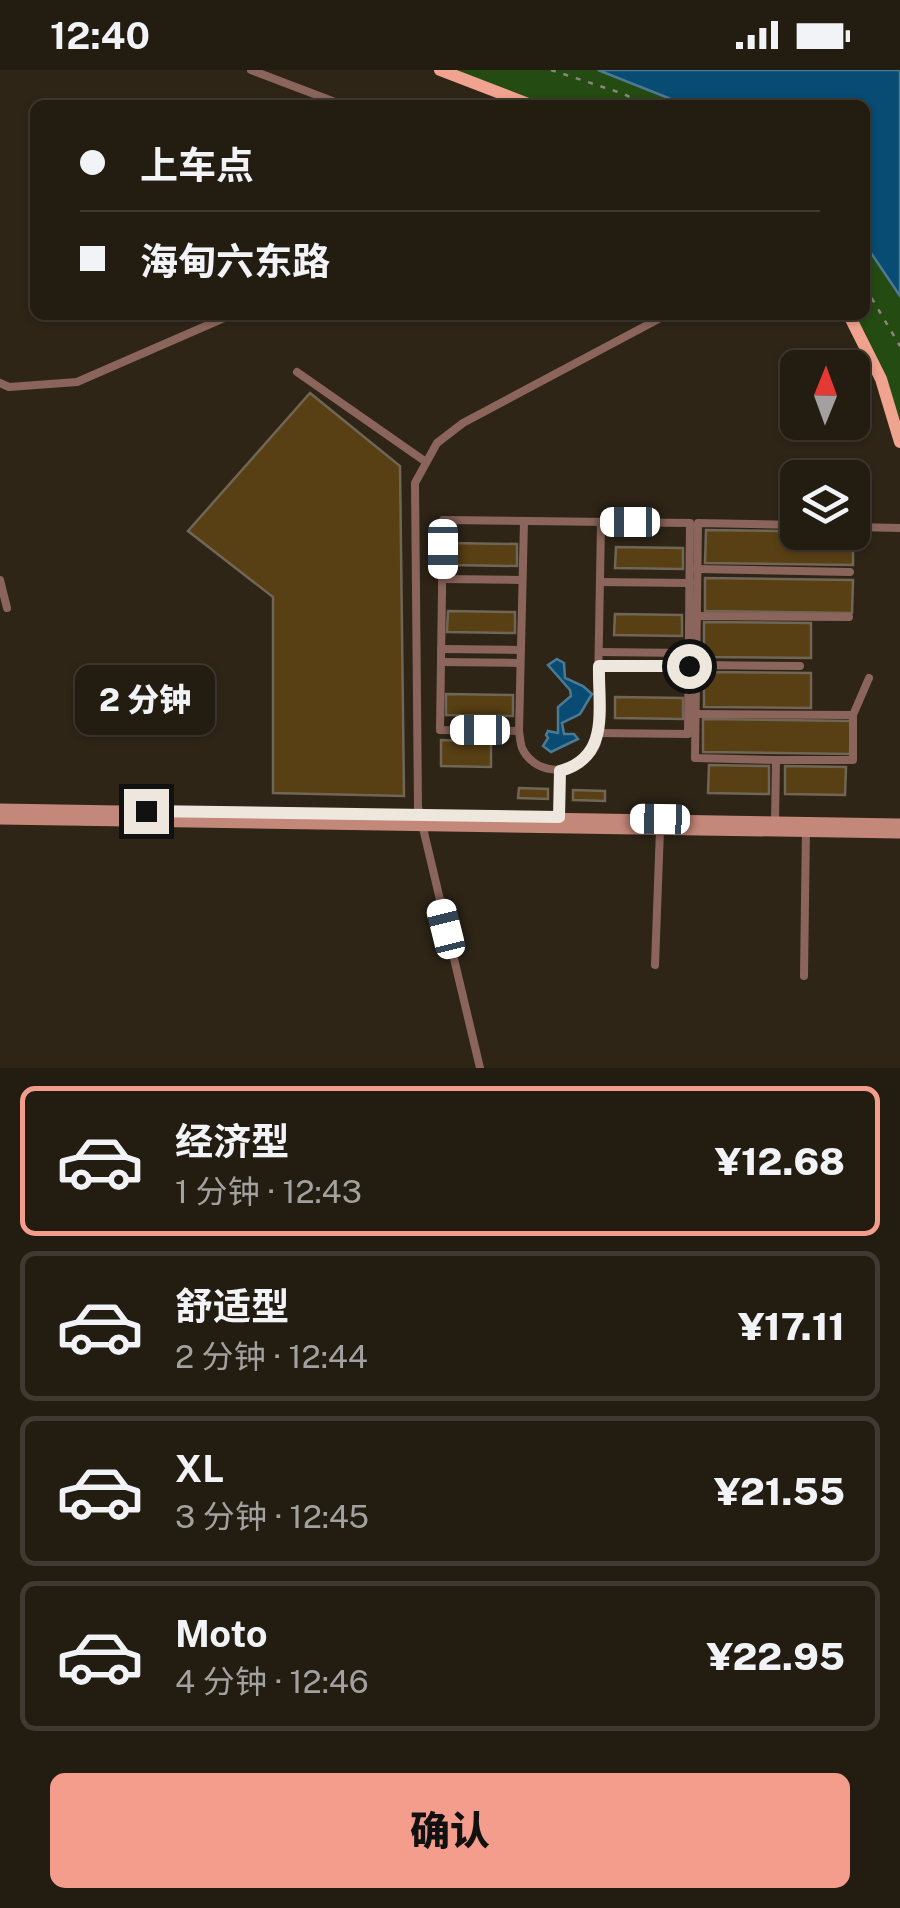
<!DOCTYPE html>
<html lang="zh">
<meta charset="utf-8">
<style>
body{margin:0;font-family:"Public Sans","Noto Sans SC",sans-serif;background:#2e291f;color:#f1f3f6;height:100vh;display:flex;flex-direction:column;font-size:38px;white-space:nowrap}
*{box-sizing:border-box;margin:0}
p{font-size:32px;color:#a2a19f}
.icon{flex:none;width:55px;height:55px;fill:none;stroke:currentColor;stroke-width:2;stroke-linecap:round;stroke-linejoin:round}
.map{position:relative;height:998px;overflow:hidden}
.panel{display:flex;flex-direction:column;background:#221c11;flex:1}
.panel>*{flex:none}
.top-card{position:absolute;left:30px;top:30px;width:840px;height:220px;border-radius:15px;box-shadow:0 2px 8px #0004,0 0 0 2px #3f3a31;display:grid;align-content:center;height:220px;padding:0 50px;background:#221c11}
.needle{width:65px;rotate:1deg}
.buttons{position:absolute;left:780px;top:280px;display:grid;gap:20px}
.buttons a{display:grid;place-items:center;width:90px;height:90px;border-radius:15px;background:#221c11;box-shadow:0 2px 8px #0004,0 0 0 2px #3f3a31;font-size:50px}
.end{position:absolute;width:45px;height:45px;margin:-22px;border:12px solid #ede7de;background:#111;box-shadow:0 0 0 5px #111}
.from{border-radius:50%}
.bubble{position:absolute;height:70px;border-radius:15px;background:#221c11;box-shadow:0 2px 8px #0004,0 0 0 2px #3f3a31;font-size:32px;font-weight:800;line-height:70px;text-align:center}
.car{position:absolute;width:30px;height:60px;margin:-30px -15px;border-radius:12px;box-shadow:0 0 8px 2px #0007;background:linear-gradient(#fff 24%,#345 0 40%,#fff 0 76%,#345 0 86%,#fff 0)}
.top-card b{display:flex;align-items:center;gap:35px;height:95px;font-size:38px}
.top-card b+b{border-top:2px solid #3f3a31}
.top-card i{width:25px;height:25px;background:#f1f3f6}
ul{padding:18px 0 0;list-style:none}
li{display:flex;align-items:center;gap:30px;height:150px;margin:0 20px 15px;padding:0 30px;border:5px solid #3f3a31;border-radius:15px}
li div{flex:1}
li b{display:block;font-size:38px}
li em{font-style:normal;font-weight:800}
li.current{border-color:#f49d8c}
li>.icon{width:90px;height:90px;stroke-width:1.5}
.button{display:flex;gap:20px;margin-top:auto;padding:20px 50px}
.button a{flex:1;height:115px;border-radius:15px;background:#f49d8c;color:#111;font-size:40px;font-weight:800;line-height:115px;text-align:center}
.status{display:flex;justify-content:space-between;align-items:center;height:70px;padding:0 50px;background:#221c11;direction:ltr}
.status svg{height:28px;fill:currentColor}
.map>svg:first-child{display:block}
</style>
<div class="status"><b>12:40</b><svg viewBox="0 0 49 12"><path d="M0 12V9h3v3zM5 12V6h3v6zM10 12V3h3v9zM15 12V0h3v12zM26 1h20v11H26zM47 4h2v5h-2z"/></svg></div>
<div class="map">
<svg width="900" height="998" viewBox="0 0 900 998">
<rect width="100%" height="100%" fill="#2e2517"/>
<!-- green -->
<g fill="#234b12">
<path d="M455,0H598L685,35H545Z"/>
<path d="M865,174L900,227V351L865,262L853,245H865Z"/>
</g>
<!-- water -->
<g fill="#084b73" stroke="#4d7a93" stroke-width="2.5">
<path d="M598,0H900V226L865,174V35H686Z"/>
<path d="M557,589L564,593L565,608L583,616L592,624L580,644L562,653L564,664H574L578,669L551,682L543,676L548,668L546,665L548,661L558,663V637L571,626L570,620L548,595Z"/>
</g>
<!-- building -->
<g fill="#583f14" stroke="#716656" stroke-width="2.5">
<path d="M310,323L400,396L404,726L273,723V527L188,461Z"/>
<path d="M706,460L853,462V495L705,493Z"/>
<path d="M449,473L517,474V496L449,495Z"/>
<path d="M616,477L683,478V499L615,498Z"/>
<path d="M705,508L853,510L852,543L705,541Z"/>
<path d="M448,541L515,542V563L447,562Z"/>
<path d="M615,544L682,545V566L614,565Z"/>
<path d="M704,552L811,553V588L704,587Z"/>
<path d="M704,602L811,603V638L704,637Z"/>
<path d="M446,624L513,625V646L446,645Z"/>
<path d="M615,627L683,628V649L615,648Z"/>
<path d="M703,649L851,651L850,684L703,682Z"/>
<path d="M441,670L491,672V697L441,696Z"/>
<path d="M709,695L769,696V724L708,723Z"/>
<path d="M785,696L846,697L845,725L785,724Z"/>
<path d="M519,718L548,719V729L518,728Z"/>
<path d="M573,720L605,721V731L573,730Z"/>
</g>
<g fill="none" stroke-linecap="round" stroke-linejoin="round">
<!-- path -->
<g stroke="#8d867a" stroke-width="2.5" stroke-dasharray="5 8" stroke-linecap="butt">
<path d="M551,0L624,24L644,35"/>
<path d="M865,217L900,276"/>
</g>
<!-- minor -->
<g stroke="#8b655b" stroke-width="8">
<path d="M251,0L343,35"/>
<path d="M297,302L426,392"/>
<path d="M0,313L9,317L77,312L231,245"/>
<path d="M524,451L519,661C520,666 520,672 522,678C537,710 585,705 597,673L601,453"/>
<path d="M852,457L900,458"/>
<path d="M697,499L850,502"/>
<path d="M442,509L522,510"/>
<path d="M0,510L7,538"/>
<path d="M600,512L690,513"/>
<path d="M697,546L849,547"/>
<path d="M441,579L521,580"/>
<path d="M599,582L689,583"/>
<path d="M441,592L520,593"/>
<path d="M696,595L800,596"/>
<path d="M599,596L689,597"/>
<path d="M696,644L853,645"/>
<path d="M519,661L440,660L443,450L690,453L688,664L597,663"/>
<path d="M776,690L695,688L698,453L798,455"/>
<path d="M559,753L560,701"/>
<path d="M775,753L776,690H853V645L869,608"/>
<path d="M655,895L660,759"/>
<path d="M804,906L806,757"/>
<path d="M480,998L418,737L415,413L437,373L463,353L666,245"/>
</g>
<!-- secondary -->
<g stroke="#c38879" stroke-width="11">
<path d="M0,739L900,754"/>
<path d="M0,749L900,763"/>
</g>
<!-- primary -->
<g stroke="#f0a38f" stroke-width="12">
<path d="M440,0L531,35"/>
<path d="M849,245L881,309L900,372"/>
</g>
</g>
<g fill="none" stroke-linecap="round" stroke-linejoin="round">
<!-- route -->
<path stroke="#ede7de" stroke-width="12" d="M146,741L559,747L560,701C611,687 598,638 599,596H689"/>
</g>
</svg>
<div class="buttons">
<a><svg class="needle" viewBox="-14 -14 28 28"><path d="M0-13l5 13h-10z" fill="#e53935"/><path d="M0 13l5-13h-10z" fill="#a2a19f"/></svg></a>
<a><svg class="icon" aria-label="layers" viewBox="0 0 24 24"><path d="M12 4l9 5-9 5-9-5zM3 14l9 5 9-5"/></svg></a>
</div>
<i class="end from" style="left:689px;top:596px"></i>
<i class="end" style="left:146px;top:741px"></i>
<div class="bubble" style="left:75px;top:595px;width:140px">2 分钟</div>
<i class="car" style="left:630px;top:452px;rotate:270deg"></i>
<i class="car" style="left:443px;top:479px;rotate:180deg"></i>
<i class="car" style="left:480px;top:660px;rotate:270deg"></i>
<i class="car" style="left:660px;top:749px;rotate:271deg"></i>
<i class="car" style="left:446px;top:859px;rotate:346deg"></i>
<div class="top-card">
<b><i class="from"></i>上车点</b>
<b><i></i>海甸六东路</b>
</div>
</div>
<section class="panel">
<ul>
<li class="current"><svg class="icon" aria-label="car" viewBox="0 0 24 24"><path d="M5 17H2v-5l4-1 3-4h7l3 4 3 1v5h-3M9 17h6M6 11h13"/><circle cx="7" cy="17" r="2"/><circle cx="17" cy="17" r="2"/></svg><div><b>经济型</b><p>1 分钟 · 12:43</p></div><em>¥12.68</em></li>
<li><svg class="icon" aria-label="car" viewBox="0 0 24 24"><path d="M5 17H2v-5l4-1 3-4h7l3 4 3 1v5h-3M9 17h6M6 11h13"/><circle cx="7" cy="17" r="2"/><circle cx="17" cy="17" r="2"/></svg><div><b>舒适型</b><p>2 分钟 · 12:44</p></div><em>¥17.11</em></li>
<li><svg class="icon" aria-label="car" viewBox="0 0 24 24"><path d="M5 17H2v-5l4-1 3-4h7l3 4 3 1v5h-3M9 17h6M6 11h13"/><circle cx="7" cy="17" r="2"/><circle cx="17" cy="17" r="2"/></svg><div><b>XL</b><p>3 分钟 · 12:45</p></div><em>¥21.55</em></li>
<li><svg class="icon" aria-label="car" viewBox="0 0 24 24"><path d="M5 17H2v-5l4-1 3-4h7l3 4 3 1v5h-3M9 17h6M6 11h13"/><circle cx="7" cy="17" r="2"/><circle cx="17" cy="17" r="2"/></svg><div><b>Moto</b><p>4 分钟 · 12:46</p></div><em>¥22.95</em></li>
</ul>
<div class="button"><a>确认</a></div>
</section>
